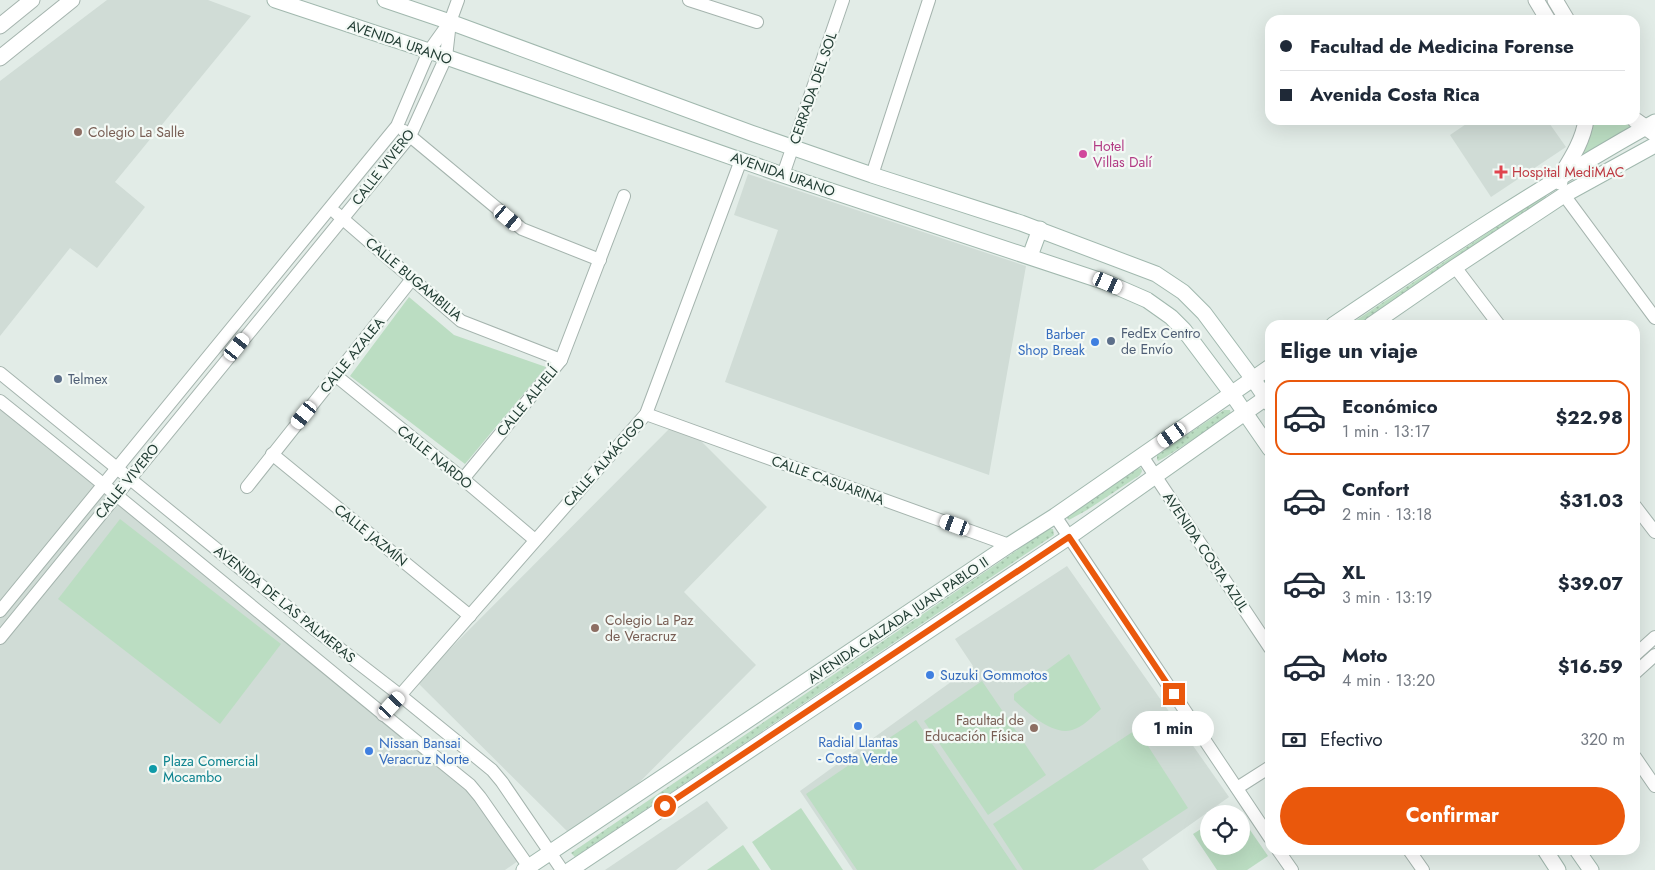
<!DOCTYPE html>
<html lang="es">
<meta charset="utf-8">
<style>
body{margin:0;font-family:Jost,sans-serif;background:#f6f6f7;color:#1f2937;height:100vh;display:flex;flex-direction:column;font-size:19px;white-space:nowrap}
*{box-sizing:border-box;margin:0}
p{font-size:16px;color:#747a83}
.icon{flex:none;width:28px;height:28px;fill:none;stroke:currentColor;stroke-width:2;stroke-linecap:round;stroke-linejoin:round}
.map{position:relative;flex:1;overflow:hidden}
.panel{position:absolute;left:1265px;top:320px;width:375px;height:535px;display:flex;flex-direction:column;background:#fff;border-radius:15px;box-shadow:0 5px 20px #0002}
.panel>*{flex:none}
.hud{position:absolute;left:1265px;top:15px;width:375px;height:110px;border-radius:15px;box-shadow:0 5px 20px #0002;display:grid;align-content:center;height:110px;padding:0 15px;background:#fff}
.tools{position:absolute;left:1200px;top:805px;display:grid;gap:10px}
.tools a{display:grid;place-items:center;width:50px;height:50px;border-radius:50%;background:#fff;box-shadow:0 5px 20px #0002;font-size:25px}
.end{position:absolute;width:22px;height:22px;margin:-11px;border:6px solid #ea580c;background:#fff;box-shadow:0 0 0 2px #fff}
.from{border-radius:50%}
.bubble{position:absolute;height:35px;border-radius:18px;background:#fff;box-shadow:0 5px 20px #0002;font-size:16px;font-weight:700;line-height:35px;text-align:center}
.car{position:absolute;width:15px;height:30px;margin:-15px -8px;border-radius:6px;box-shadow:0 0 4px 1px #0007;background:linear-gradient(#fff 24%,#345 0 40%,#fff 0 76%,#345 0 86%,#fff 0)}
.hud b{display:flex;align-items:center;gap:18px;height:48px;font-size:19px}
.hud b+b{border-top:1px solid #e0e1e3}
.hud i{width:12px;height:12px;background:#1f2937}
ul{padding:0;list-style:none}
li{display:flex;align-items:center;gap:15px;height:75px;margin:0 10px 8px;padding:0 5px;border:2px solid transparent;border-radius:15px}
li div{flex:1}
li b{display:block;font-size:19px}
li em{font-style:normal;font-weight:700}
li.current{border-color:#ea580c}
li>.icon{width:45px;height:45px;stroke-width:1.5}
h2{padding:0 15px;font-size:22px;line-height:60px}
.pay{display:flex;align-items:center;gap:12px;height:55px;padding:0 15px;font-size:19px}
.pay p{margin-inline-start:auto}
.primary-button{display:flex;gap:10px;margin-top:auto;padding:10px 15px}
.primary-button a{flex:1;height:58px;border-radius:30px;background:#ea580c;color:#fff;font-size:20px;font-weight:700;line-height:58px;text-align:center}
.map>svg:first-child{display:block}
</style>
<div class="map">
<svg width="1655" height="870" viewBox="0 0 1655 870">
<defs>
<pattern id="grass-dots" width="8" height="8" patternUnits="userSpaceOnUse" patternTransform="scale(1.25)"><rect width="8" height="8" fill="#bbddc2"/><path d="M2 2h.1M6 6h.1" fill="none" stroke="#a0bfa7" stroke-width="1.8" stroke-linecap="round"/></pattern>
</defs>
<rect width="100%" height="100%" fill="#e2ece7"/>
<!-- built -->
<g fill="#d0dcd6">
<path d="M107,0H208L251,16L115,182L145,207L97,268L70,248L0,336V81Z"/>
<path d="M1472,120H1547L1566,147L1491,197L1450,135Z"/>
<path d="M748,174L1026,266L989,475L725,382L778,230L734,215Z"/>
<path d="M0,407L469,786L518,861L505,870H0Z"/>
<path d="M679,419L767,507L684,592L756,665L579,843L417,682Z"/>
<path d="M1067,566L1229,797L1142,859L1149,870H853L800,791L973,666L955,639Z"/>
<path d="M707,801L728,828L676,870H605Z"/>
</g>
<!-- grass -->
<g fill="url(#grass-dots)">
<path d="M1543,196H1546V199L1360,325H1349Z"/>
<path d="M1224,410H1230L1231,415L1164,458L1158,461L1157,459V455Z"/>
<path d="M1141,468L1142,471L1140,475L1087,510L1069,520L1067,518L1070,511L1136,469Z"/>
<path d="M1048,529H1053L1054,535L575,857L571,853Z"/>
</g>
<!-- green -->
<g fill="#bbddc2">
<path d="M1589,120H1629L1637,127L1580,159Z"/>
<path d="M409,297L454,335L546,367L465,464L350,376Z"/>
<path d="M120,519L281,644L220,724L58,599Z"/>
<path d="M1069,654L1101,709C1093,716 1083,727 1072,730C1052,736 1027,712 1014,700V694Z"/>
<path d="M982,681L1046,775L988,815L924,721Z"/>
<path d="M916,720L1017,870H857L806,794Z"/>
<path d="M1137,729L1188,808L1093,870H1023L993,824Z"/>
<path d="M801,808L843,870H771L752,842Z"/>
<path d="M1241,817L1268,856L1247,870H1217L1193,834L1209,824V846H1241Z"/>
<path d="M743,845L760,870H707Z"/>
</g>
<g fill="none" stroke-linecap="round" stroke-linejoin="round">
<defs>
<g id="minor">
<path d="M689,0L757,22"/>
<path d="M404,131L522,229L600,260"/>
<path d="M783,175L843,0"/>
<path d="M872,175L929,0"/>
<path d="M1564,195L1655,318"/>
<path d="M336,213L461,321L561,360"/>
<path d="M1455,267L1499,325"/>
<path d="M0,373L317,631L401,696L492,770L502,782L562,870"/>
<path d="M335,375L463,479L535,540"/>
<path d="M0,401C158,527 313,658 470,785L480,797L531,870"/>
<path d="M646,414L1009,545"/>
<path d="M272,454L470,616"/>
<path d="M1142,456L1270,648"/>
<path d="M463,479L561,360L624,196"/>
<path d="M247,487L412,279"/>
<path d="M1635,506L1655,532"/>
<path d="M1055,516L1270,838"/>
<path d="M0,611L397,126L429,51L449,23"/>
<path d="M0,638L410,136L446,57L450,22L458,0"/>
<path d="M1635,655L1655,637"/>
<path d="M1635,673L1655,655"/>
<path d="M383,715L646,414L741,160"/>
<path d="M1635,757L1655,786"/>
<path d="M1237,788L1270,767"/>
<path d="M1278,850L1292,870"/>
<path d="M1409,850L1423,870"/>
</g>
<g id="tertiary">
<path d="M1536,0L1548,20"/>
<path d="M1555,0L1567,20"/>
<path d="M0,26L32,0"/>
<path d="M0,58L72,0"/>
<path d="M1635,120L1655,134"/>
<path d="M1560,182V177C1571,159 1583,141 1586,120"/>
</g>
<g id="secondary">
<path d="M275,0L429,51L783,175L1108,283L1147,300L1171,317L1184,330L1232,394L1270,449"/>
<path d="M385,0L450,22L751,133L872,175L1021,223L1156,274L1183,292L1204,313L1253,379L1270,404"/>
<path d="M1030,256L1040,229"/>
<path d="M1333,325C1438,254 1544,184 1655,122"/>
<path d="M1371,325L1455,267L1564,195L1655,145"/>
<path d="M1545,850L1558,870"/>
<path d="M1577,850L1591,870"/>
<path d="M524,870L1009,545L1055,516L1270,367"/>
<path d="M570,870L1069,537L1270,395"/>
</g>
</defs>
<!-- minor casing -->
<use href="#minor" stroke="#a5b4ae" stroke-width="14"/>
<!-- tertiary casing -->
<use href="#tertiary" stroke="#a5b4ae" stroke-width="17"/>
<!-- secondary casing -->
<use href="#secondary" stroke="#a1b8ae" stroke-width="17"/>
<!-- minor -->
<use href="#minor" stroke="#fff" stroke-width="12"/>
<!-- tertiary -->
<use href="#tertiary" stroke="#fff" stroke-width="15"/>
<!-- secondary -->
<use href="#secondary" stroke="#fff" stroke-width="15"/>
</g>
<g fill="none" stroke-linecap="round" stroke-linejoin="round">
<!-- route -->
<path stroke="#ea580c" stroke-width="6" d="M665,806L1069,537L1174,694"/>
</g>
<!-- markers -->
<g fill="#8d6e63" stroke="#f3f9f5" stroke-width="2">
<circle cx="78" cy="132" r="5"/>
<circle cx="595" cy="628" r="5"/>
<circle cx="1034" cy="728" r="5"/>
</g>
<circle fill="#d1479c" stroke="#f3f9f5" stroke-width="2" cx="1083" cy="154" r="5"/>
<path fill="#e0444e" stroke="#f3f9f5" stroke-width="2" d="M1498.5 164.5h5v5h5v5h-5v5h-5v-5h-5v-5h5z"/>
<g fill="#5c6f8a" stroke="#f3f9f5" stroke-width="2">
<circle cx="1111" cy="341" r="5"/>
<circle cx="58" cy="379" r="5"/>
</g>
<g fill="#3f7fe0" stroke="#f3f9f5" stroke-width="2">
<circle cx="1095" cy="342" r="5"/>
<circle cx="930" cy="675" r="5"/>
<circle cx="858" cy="726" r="5"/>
<circle cx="369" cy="751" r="5"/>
</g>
<circle fill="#0f9aa8" stroke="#f3f9f5" stroke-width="2" cx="153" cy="769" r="5"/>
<g text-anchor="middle" stroke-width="4.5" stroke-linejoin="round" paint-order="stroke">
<!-- street labels -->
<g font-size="14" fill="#223d34" stroke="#f3f9f5">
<text transform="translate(400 42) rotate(19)" y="5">AVENIDA URANO</text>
<text transform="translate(813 88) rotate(-71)" y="5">CERRADA DEL SOL</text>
<text transform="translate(383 167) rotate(-52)" y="5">CALLE VIVERO</text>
<text transform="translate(783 174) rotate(19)" y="5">AVENIDA URANO</text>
<text transform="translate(414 279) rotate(40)" y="5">CALLE BUGAMBILIA</text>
<text transform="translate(352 355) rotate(-51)" y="5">CALLE AZALEA</text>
<text transform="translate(527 401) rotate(-50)" y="5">CALLE ALHELÍ</text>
<text transform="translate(435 457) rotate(39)" y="5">CALLE NARDO</text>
<text transform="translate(604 462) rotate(-48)" y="5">CALLE ALMÁCIGO</text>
<text transform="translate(828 480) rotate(20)" y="5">CALLE CASUARINA</text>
<text transform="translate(127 481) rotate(-51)" y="5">CALLE VIVERO</text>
<text transform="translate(371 535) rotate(39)" y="5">CALLE JAZMÍN</text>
<text transform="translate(1206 552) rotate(56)" y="5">AVENIDA COSTA AZUL</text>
<text transform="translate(285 604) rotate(39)" y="5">AVENIDA DE LAS PALMERAS</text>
<text transform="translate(898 620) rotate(-34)" y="5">AVENIDA CALZADA JUAN PABLO II</text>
</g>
<!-- education labels -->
<g font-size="14" fill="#785e54" stroke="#f3f9f5" text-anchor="start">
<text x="88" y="137">Colegio La Salle</text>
<text x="605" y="625">Colegio La Paz<tspan x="605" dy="16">de Veracruz</tspan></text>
<text x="1024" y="725" text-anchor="end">Facultad de<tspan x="1024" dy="16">Educación Física</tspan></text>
</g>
<!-- hotel labels -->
<g font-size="14" fill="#b23c85" stroke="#f3f9f5" text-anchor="start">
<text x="1093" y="151">Hotel<tspan x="1093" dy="16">Villas Dalí</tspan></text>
</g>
<!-- health labels -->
<g font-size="14" fill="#be3a42" stroke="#f3f9f5" text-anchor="start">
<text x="1512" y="177">Hospital MediMAC</text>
</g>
<!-- service labels -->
<g font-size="14" fill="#4e5e75" stroke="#f3f9f5" text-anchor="start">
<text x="1121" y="338">FedEx Centro<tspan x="1121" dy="16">de Envío</tspan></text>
<text x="68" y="384">Telmex</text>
</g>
<!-- shop labels -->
<g font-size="14" fill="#366cbe" stroke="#f3f9f5" text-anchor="start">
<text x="1085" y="339" text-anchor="end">Barber<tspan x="1085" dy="16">Shop Break</tspan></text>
<text x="940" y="680">Suzuki Gommotos</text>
<text x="858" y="747" text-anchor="middle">Radial Llantas<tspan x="858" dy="16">- Costa Verde</tspan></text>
<text x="379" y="748">Nissan Bansai<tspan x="379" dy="16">Veracruz Norte</tspan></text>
</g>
<!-- culture labels -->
<g font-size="14" fill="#0d838f" stroke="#f3f9f5" text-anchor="start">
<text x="163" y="766">Plaza Comercial<tspan x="163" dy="16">Mocambo</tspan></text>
</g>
</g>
</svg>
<div class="tools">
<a><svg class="icon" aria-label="locate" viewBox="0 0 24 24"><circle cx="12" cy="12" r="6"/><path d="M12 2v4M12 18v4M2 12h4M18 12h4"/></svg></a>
</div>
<i class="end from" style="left:665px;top:806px"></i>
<i class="end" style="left:1174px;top:694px"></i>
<div class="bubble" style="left:1132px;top:711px;width:82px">1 min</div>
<i class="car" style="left:508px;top:218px;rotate:130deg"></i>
<i class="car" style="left:1108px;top:283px;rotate:114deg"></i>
<i class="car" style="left:237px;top:347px;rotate:39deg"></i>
<i class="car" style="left:304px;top:415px;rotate:219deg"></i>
<i class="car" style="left:1172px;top:435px;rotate:235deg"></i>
<i class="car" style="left:955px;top:525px;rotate:290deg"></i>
<i class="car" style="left:392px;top:705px;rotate:43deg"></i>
<div class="hud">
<b><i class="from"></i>Facultad de Medicina Forense</b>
<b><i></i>Avenida Costa Rica</b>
</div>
<section class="panel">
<h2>Elige un viaje</h2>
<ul>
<li class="current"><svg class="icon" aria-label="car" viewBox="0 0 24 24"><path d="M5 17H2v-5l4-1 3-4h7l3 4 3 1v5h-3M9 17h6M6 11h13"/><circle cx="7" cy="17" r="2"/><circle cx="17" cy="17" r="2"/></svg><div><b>Económico</b><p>1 min · 13:17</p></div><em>$22.98</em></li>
<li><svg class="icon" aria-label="car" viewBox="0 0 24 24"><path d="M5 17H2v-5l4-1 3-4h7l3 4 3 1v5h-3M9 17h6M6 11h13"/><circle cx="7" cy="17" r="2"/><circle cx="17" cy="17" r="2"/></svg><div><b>Confort</b><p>2 min · 13:18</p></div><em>$31.03</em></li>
<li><svg class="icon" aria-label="car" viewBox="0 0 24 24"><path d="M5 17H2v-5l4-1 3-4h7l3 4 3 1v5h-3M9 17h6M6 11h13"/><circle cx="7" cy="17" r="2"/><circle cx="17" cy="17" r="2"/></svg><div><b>XL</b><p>3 min · 13:19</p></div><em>$39.07</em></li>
<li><svg class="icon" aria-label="car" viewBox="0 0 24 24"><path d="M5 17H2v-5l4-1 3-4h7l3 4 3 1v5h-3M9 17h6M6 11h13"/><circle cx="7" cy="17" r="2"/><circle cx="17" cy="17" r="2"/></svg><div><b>Moto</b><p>4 min · 13:20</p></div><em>$16.59</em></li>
</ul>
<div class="pay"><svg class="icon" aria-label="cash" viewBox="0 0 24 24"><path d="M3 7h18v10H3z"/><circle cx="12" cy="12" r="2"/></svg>Efectivo<p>320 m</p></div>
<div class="primary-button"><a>Confirmar</a></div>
</section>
</div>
